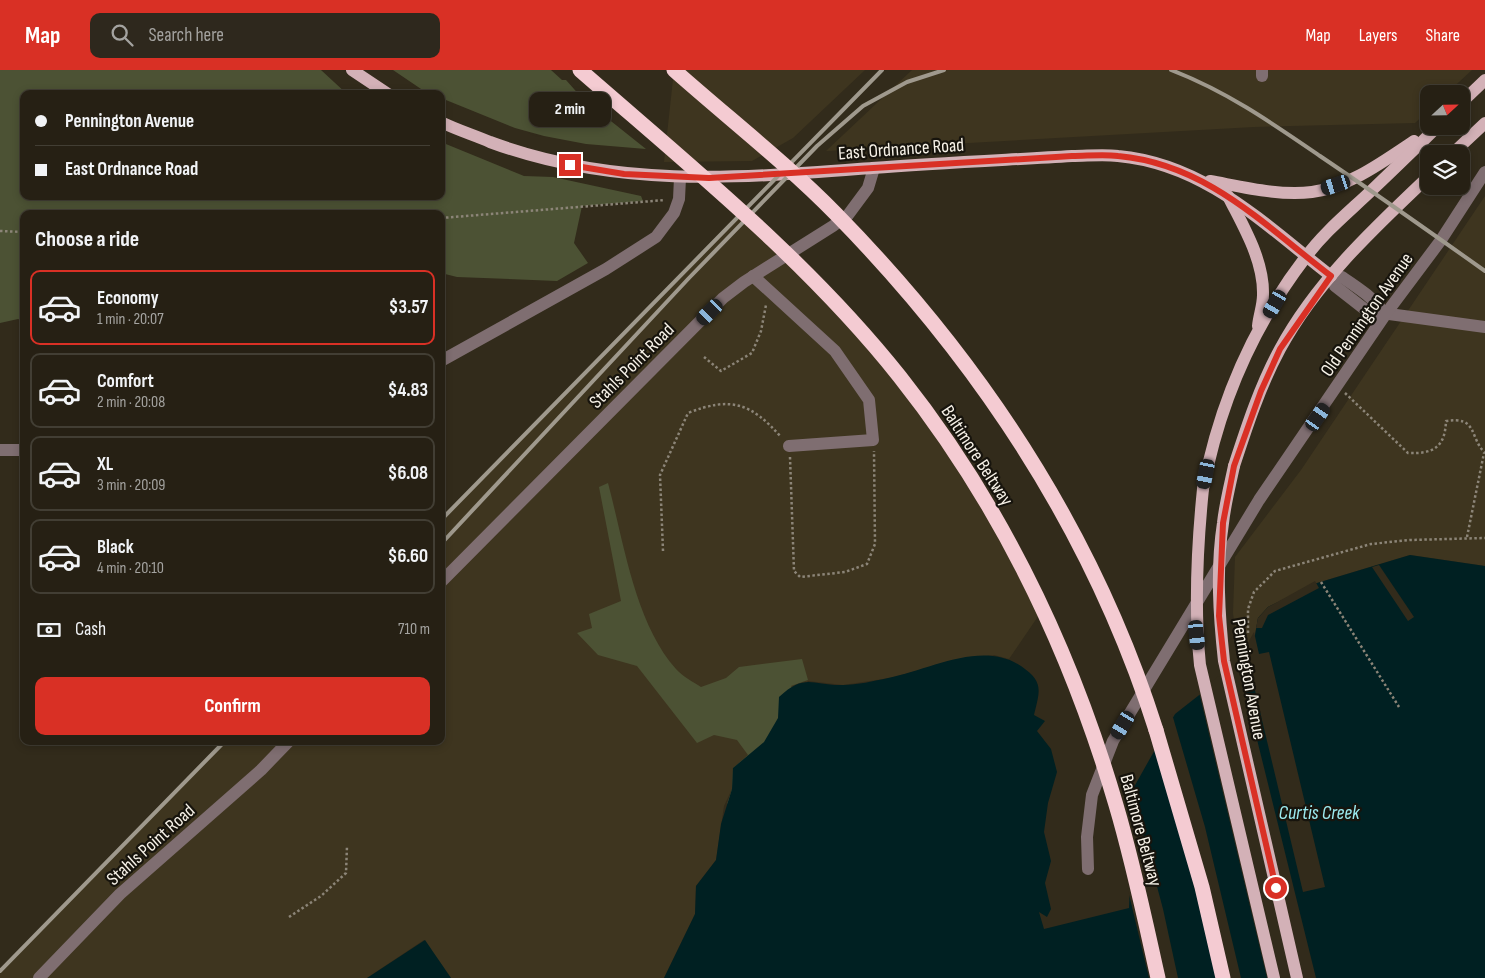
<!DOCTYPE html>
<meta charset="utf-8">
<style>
body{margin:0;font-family:"Sofia Sans Condensed",sans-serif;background:#2e281d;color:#f1f3f6;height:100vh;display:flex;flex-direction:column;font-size:19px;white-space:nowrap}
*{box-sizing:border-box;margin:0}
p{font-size:16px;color:#a4a3a0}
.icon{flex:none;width:28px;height:28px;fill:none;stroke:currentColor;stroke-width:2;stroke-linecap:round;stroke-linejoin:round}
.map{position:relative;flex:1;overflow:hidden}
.side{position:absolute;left:20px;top:140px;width:425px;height:535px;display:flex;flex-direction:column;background:#262014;border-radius:10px;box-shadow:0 2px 8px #0003,0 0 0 1px #423e34}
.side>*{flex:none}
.hud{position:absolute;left:20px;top:20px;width:425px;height:110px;border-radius:10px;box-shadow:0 2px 8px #0003,0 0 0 1px #423e34;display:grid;align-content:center;height:110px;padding:0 15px;background:#262014}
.needle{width:32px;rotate:68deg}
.buttons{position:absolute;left:1420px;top:15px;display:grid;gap:10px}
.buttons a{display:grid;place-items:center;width:50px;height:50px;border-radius:10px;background:#262014;box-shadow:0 2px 8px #0003,0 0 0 1px #423e34;font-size:25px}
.end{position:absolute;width:22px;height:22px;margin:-11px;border:6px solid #d93025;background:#fff;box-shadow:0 0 0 2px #fff}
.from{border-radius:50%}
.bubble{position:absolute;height:35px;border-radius:10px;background:#262014;box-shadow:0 2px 8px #0003,0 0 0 1px #423e34;font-size:16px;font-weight:700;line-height:35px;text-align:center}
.car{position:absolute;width:15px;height:30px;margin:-15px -8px;border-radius:6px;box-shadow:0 0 4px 1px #0007;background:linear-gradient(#222 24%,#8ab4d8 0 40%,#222 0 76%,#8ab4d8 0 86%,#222 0)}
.hud b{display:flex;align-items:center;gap:18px;height:48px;font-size:19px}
.hud b+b{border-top:1px solid #423e34}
.hud i{width:12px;height:12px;background:#f1f3f6}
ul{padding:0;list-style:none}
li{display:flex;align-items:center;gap:15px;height:75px;margin:0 10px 8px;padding:0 5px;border:2px solid #423e34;border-radius:10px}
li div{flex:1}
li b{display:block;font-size:19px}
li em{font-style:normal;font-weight:700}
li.on{border-color:#d93025}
li>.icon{width:45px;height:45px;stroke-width:1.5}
h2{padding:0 15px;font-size:22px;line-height:60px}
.pay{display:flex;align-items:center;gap:12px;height:55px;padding:0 15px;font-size:19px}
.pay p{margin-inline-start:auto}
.action{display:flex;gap:10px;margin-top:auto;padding:10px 15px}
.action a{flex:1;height:58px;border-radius:10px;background:#d93025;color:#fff;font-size:20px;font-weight:700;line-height:58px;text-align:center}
header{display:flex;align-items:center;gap:30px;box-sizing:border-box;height:70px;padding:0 25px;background:#d93025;color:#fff}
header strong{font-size:24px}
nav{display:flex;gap:28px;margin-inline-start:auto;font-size:18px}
.search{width:350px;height:45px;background:#2e281d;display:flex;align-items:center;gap:12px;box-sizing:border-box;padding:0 18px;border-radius:10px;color:#a4a3a0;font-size:19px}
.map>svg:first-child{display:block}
</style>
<header>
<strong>Map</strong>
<div class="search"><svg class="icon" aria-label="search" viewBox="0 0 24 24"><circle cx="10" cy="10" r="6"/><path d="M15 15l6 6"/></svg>Search here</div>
<nav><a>Map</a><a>Layers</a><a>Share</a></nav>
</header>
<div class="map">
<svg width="1485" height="908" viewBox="0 0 1485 908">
<rect width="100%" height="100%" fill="#322b1b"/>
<!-- built -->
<g fill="#3e351f">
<path d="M674,0H865L793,68L752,91L664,92Z"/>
<path d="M912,0H1472L1446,24H1429V40L1415,53L1254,57L826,81Z"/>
<path d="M1485,126V496L1410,485L1317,513L1268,537L1258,548L1255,565L1240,593L1233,543L1235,487L1301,400Z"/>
<path d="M741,141L789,185L945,367L1043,539L1009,589L994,585L954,591L890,608L843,615L808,611L764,672L733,698L732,719L724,736L716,790L696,816L695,844L664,908H451L424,870L367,908H0V901L225,671H441V450Z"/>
</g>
<!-- green -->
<g fill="#4c5234">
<path d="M0,0H321L347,24H24V126H441V72L524,106L553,107L641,126L643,131L582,136L574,173L588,193L557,211L457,207L441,203V144H24V251L18,249L0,253Z"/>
<path d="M393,0H551L562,10H566L582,28L646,79L586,74L544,66L515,58L441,28V24L424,21Z"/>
<path d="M608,413C624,473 635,553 676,599C682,606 693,612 701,617L726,608L739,597L802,589L808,610L791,616L821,663L727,734L732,719L733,698L748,685L737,670L714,665L697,673L637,596L598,585L577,563L592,558L589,544L621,531L599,417Z"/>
</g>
<!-- water -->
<g fill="#002022">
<path d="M1410,485L1485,496V908H664L695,844L696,816L716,790L721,754L732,719L733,698L764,672L778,648L779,627C806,602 812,616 843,615C857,615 874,611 888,608C930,600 981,570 1021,596C1044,612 1040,620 1034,645L1045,651L1037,661L1051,679L1057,702L1048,733L1044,762L1051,791L1045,813L1051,839L1047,847L1039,842L1044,859L1129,838L1134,717L1175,644L1240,593L1255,565L1258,548L1268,537L1317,513Z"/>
<path d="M425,870L451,908H367Z"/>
</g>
<!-- pier -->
<g fill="#322b1b">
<path d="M1379,495L1414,547L1408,551L1372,497Z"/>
<path d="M1315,511L1319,518L1268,545L1262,558H1256L1258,548L1268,537Z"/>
<path d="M1254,562L1259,584L1269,582L1325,817L1303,822L1247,587L1248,586L1246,576Z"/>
<path d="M1238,591L1247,629L1316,908H1267L1199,622Z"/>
<path d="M1172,644L1205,757L1241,908H1216L1196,823L1155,674Z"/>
<path d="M1131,719L1163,839L1178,908H1149L1127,816Z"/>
</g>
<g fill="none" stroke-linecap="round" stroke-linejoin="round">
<!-- path -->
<g stroke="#8c8578" stroke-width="2.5" stroke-dasharray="2.5 2.5" stroke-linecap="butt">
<path d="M441,148L665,130"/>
<path d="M0,161L24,162"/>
<path d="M704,287L721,301L752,283L761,261L766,235"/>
<path d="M1345,323L1408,383C1434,384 1445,377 1446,351C1478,346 1469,367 1485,383"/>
<path d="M790,387L794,501L800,507L845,502L867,494L875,474L874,381"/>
<path d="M1467,467L1484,383"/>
<path d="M663,481L660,405L688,343C731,326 751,333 781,367"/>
<path d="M1321,512L1399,637"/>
<path d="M1248,563V539L1254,522L1275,501L1371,474L1410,470L1485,468"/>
<path d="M289,847L321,826L346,803L347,776"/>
</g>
<!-- minor -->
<g stroke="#7f6e71" stroke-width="12">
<path d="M1262,6V0"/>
<path d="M753,206L835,281L869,330L873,370L789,376"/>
<path d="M1331,206L1335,209V216L1367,241L1485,257"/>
<path d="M1335,209L1342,207C1360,219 1374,228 1385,245"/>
<path d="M441,291L606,199L656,167L674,143L679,129L680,108"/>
<path d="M0,380H24"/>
<path d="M441,512L723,228L744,212L833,156L848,145L868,118L874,98"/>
<path d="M1088,799L1087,767L1092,725L1113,671L1259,430L1385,245L1441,170L1485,102"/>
<path d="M39,908L120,824L261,700L289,671"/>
</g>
<!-- major -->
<g stroke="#d3b1b7" stroke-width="12">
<path d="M352,0L388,24"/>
<path d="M1461,33L1485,10"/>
<path d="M441,52C457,60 474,65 490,72C617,119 740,108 872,98C938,93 1005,90 1072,86C1087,86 1103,84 1118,86C1206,94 1265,155 1331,206"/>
<path d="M1452,84L1485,53"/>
<path d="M1210,111C1243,117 1279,126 1312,122C1349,117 1384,91 1414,71"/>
<path d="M1228,126C1243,156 1264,190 1263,225C1263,235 1259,246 1258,256"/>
<path d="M1234,396C1247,356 1260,316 1280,279C1316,212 1374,158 1429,106"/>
<path d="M1203,419C1219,335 1253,256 1305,188C1324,162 1349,142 1372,120C1394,99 1416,78 1438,56"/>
</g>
<!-- highway -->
<path stroke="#f4cbd2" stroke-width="15" d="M1156,660L1202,817L1223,908"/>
<!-- rail -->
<g stroke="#9f998d" stroke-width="4">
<path d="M1171,0C1226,21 1272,53 1320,86C1375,123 1430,162 1485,201"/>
<path d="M441,450L882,0"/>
<path d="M441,474L689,208L817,76L863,36L907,12L944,0"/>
<path d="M0,901L225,671"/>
</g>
<!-- major-bridge -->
<g stroke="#d3b1b7" stroke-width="12">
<path d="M1234,396C1230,415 1225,434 1223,453C1216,499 1219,545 1224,591L1297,908"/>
<path d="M1203,419C1197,478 1194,536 1200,595L1274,908"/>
</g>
<!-- highway-bridge -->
<g stroke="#f4cbd2" stroke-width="15">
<path d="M580,0C691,97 808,191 900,307C1000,433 1071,581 1116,735C1133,792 1145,850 1158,908"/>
<path d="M674,0C728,48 786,93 836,144C981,292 1093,461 1156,660"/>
</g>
</g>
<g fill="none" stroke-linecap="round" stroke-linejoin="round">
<!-- route -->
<path stroke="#d93025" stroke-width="6" d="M570,95L624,104L709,108L1072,86C1087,86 1103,84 1118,86C1207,94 1264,155 1331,206L1280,279L1261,321L1234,396L1223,453L1219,546L1224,591L1276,818"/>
</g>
<g text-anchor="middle" stroke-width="4.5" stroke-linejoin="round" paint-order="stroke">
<!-- street labels -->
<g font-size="19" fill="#f7f2e8" stroke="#17140d">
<text transform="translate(901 78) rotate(-4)" y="7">East Ordnance Road</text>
<text transform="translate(1366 244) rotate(-55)" y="7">Old Pennington Avenue</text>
<text transform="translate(631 295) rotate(-45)" y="7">Stahls Point Road</text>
<text transform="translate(978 385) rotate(57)" y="7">Baltimore Beltway</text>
<text transform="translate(1250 609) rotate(80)" y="7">Pennington Avenue</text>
<text transform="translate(1142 760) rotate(75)" y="7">Baltimore Beltway</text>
<text transform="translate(150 774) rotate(-42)" y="7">Stahls Point Road</text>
</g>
<!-- water labels -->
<g font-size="20" font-style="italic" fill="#9cebf0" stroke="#17140d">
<text x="1319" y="749">Curtis Creek</text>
</g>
</g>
</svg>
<div class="buttons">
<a><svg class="needle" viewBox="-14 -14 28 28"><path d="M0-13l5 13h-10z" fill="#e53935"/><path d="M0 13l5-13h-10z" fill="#a4a3a0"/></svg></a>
<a><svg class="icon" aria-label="layers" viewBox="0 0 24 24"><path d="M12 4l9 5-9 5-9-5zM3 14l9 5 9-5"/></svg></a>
</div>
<i class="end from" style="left:1276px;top:818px"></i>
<i class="end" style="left:570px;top:95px"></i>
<div class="bubble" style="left:529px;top:22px;width:82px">2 min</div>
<i class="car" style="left:1336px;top:115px;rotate:252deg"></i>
<i class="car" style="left:1275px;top:234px;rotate:210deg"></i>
<i class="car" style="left:710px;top:242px;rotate:225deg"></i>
<i class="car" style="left:1318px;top:347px;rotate:35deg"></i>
<i class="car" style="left:1206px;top:404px;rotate:191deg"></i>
<i class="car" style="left:1197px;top:565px;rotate:174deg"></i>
<i class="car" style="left:1123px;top:655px;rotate:211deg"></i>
<div class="hud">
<b><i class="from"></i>Pennington Avenue</b>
<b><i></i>East Ordnance Road</b>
</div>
<section class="side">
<h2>Choose a ride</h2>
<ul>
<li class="on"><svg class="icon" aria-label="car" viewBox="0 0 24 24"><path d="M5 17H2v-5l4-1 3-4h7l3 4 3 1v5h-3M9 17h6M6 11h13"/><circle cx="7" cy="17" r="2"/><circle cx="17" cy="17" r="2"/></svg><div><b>Economy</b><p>1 min · 20:07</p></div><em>$3.57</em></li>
<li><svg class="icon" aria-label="car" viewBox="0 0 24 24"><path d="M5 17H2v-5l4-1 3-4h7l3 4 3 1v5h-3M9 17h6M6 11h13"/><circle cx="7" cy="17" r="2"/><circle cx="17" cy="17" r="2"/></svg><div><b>Comfort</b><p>2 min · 20:08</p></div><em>$4.83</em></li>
<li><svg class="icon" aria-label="car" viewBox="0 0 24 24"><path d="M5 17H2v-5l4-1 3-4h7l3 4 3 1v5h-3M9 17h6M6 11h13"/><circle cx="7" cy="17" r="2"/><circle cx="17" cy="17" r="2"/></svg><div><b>XL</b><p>3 min · 20:09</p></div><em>$6.08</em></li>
<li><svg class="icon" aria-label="car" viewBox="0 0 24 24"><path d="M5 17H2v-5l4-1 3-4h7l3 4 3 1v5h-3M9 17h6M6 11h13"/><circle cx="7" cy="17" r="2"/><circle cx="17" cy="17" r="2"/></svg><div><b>Black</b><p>4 min · 20:10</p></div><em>$6.60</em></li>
</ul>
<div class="pay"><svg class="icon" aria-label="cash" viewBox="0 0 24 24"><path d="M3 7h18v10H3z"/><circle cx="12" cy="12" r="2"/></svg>Cash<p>710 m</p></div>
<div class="action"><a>Confirm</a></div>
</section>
</div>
